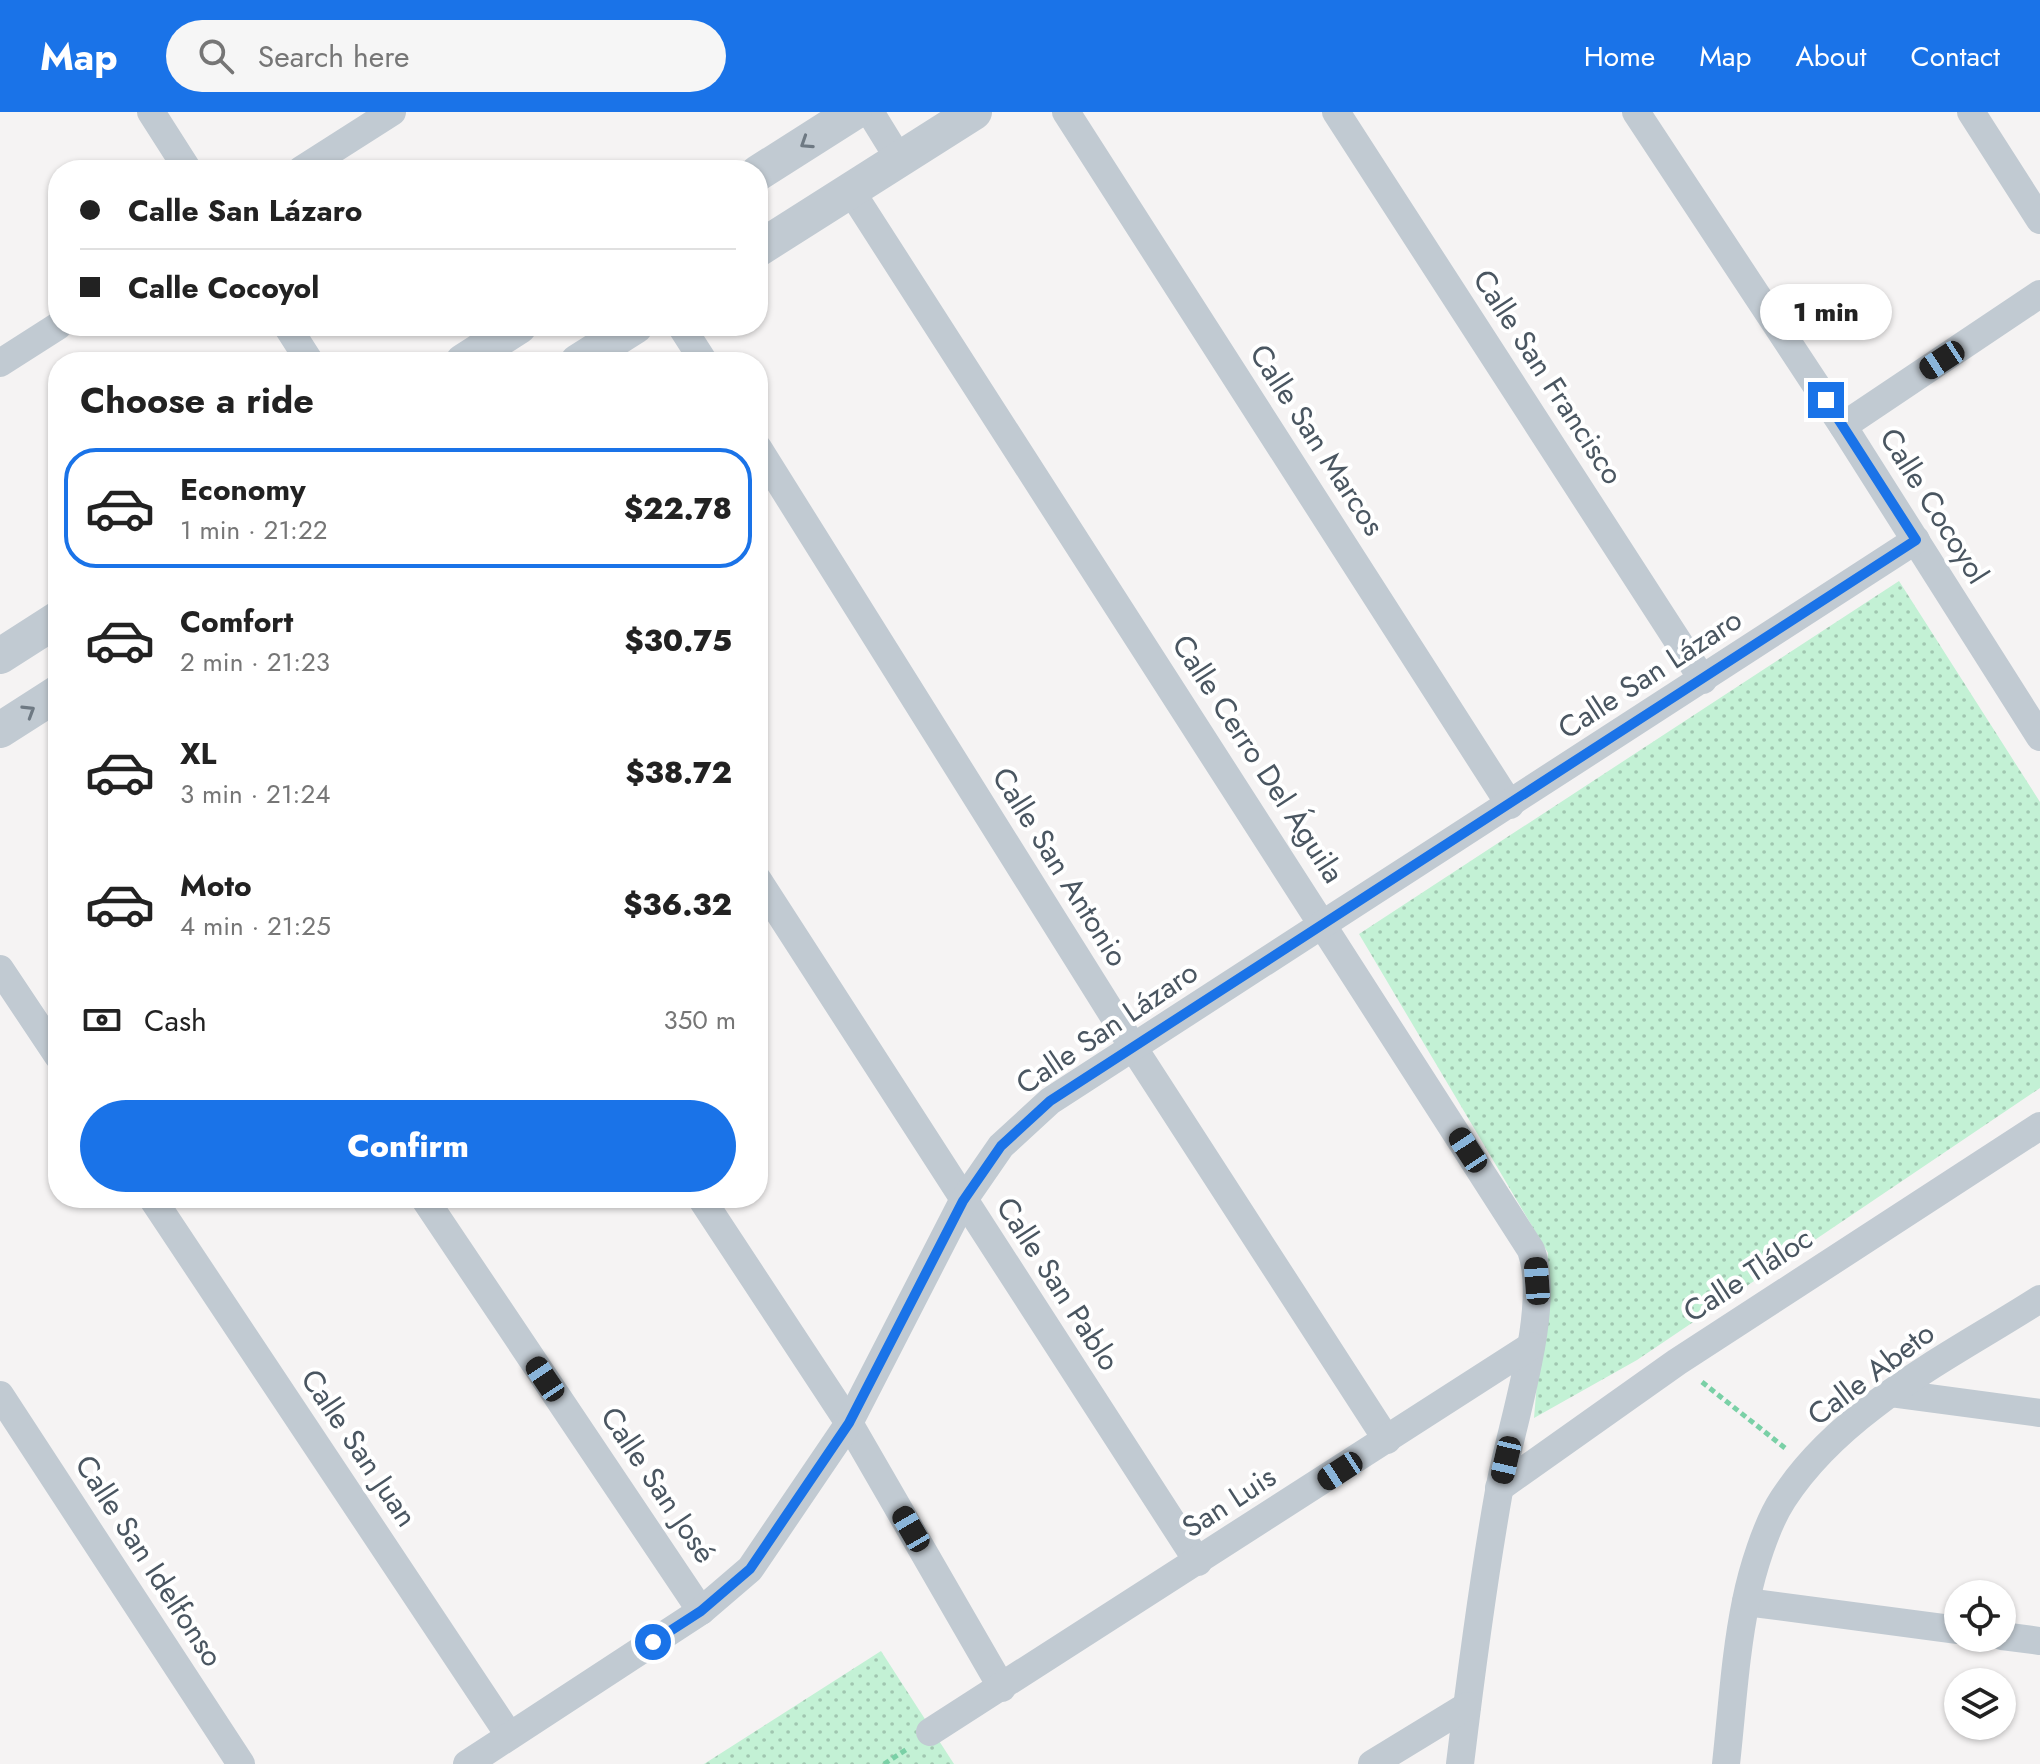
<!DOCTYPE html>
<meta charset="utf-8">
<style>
body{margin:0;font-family:Jost,sans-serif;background:#f6f6f6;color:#222;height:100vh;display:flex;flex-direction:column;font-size:30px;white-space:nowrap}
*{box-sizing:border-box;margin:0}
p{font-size:26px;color:#767676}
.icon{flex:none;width:44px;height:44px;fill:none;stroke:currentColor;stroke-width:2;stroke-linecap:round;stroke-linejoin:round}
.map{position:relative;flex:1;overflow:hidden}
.details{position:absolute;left:48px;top:240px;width:720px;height:856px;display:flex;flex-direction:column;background:#fff;border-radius:32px;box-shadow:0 2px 6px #0004}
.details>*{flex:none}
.banner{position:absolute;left:48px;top:48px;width:720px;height:176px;border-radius:32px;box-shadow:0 2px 6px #0004;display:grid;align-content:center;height:176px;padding:0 32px;background:#fff}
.buttons{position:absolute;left:1944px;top:1468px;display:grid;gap:16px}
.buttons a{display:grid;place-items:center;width:72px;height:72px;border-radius:50%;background:#fff;box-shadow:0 2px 6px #0004;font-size:40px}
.end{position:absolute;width:36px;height:36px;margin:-18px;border:10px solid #1a73e8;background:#fff;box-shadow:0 0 0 4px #fff}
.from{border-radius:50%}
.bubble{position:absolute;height:56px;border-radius:28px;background:#fff;box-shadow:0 2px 6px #0004;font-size:26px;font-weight:800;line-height:56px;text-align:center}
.car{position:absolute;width:24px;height:48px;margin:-24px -12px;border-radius:10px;box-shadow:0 0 6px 2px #0007;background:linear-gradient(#222 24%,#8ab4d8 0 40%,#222 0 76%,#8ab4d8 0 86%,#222 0)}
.banner b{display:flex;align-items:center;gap:28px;height:76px;font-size:30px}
.banner b+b{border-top:2px solid #e0e0e0}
.banner i{width:20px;height:20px;background:#222}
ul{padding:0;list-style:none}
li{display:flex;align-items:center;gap:24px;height:120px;margin:0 16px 12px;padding:0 16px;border:4px solid transparent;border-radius:32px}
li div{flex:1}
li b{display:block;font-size:30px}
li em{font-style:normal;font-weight:800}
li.active{border-color:#1a73e8}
li>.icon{width:72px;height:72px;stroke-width:1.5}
h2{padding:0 32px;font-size:36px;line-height:96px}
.pay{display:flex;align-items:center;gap:20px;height:88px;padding:0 32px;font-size:30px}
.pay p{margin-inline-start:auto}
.cta{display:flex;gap:16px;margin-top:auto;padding:16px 32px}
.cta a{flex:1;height:92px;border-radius:48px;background:#1a73e8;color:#fff;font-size:32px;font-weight:800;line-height:92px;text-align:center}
header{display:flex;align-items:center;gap:48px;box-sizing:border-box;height:112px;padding:0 40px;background:#1a73e8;color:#fff}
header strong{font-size:38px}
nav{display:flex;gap:44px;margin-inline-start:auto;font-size:28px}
.search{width:560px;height:72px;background:#f6f6f6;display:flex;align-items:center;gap:20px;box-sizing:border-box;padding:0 28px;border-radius:44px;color:#767676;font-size:30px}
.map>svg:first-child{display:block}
</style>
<header>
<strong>Map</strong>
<div class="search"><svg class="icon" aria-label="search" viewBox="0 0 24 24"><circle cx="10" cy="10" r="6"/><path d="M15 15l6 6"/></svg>Search here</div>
<nav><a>Home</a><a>Map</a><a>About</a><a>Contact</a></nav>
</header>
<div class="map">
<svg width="2040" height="1652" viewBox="0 0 2040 1652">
<defs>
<pattern id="park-dots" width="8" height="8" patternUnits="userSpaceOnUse" patternTransform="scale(2)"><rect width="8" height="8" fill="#c3f1d5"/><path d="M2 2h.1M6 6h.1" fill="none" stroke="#a0c6b0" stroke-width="1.8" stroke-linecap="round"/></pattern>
</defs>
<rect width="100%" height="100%" fill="#f5f3f3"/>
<!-- park -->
<g fill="url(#park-dots)">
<path d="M1899,469L2040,690V976L1637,1248L1534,1306L1548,1141L1359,822Z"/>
<path d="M881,1539L954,1652H704Z"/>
</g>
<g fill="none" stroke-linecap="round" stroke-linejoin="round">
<!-- path -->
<g stroke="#7ad0a6" stroke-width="5" stroke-dasharray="6 4" stroke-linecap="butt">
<path d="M1702,1270L1785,1336"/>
<path d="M884,1652L907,1637"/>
</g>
<!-- minor -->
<g stroke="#c1cad2" stroke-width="28">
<path d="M151,0L188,58"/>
<path d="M870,0L899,47"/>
<path d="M1066,0L1510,693"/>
<path d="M1336,0L1703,568"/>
<path d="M1636,0L1843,314L2040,625"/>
<path d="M1971,0L2040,108"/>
<path d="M301,58L392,0"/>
<path d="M851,79L1531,1138C1552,1197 1510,1315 1499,1379C1483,1469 1471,1561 1460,1652"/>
<path d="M287,214L310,250"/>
<path d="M681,214L704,250"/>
<path d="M0,251L58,214"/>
<path d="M1843,314L2040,182"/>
<path d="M758,336L1133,935L1387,1328"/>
<path d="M758,768L1198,1450"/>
<path d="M0,857L58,944"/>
<path d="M152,1086L509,1623"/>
<path d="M424,1086L701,1499"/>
<path d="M701,1086L849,1311L1002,1576"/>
<path d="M1891,1281L2040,1301"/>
<path d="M0,1283L241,1652"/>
<path d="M1499,1376L1677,1250L2040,1014"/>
<path d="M1746,1490L1958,1518"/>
<path d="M2002,1524L2040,1529"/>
<path d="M930,1620L1531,1234"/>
<path d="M467,1652L701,1499L750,1457L849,1311L963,1089L1001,1034L1050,989L1916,428"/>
<path d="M1372,1652L1467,1594"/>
<path d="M1726,1652C1732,1598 1735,1542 1746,1489C1752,1459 1766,1413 1783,1387C1842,1296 1951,1244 2040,1187"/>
</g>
<!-- tertiary -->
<g stroke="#c1cad2" stroke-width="36">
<path d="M758,61L854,0"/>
<path d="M758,137L974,0"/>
<path d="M463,250L519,214"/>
<path d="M578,250L635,214"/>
<path d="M0,544L58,507"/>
<path d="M0,618L58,581"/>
</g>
</g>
<!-- one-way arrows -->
<defs><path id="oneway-chevron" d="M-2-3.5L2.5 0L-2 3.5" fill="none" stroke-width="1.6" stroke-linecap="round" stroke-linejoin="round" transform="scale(2)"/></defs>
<g stroke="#6e7983">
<use href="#oneway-chevron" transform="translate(806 31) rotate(147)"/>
<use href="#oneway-chevron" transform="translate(29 599) rotate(-32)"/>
</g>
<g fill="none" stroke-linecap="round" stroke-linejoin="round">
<!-- route -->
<path stroke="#1a73e8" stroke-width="10" d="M653,1530L701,1499L750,1457L849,1311L963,1089L1001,1034L1050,989L1916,428L1826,288"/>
</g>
<g text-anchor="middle" stroke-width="8" stroke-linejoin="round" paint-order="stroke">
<!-- street labels -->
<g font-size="30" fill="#4a5661" stroke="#fff">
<text transform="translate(1548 265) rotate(57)" y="10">Calle San Francisco</text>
<text transform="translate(1317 328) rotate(57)" y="10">Calle San Marcos</text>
<text transform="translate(1934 394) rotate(58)" y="10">Calle Cocoyol</text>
<text transform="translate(1650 562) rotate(-33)" y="10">Calle San Lázaro</text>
<text transform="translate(1258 647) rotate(57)" y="10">Calle Cerro Del Águila</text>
<text transform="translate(1060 755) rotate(58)" y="10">Calle San Antonio</text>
<text transform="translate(1107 916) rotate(-34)" y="10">Calle San Lázaro</text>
<text transform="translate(1748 1163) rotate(-33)" y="10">Calle Tláloc</text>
<text transform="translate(1058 1172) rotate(57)" y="10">Calle San Pablo</text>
<text transform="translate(1871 1262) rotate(-37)" y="10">Calle Abeto</text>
<text transform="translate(359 1336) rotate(56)" y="10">Calle San Juan</text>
<text transform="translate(658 1373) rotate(56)" y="10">Calle San José</text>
<text transform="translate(1229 1390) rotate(-33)" y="10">San Luis</text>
<text transform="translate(149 1449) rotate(57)" y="10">Calle San Idelfonso</text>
</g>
</g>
</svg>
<div class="buttons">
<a><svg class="icon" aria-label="locate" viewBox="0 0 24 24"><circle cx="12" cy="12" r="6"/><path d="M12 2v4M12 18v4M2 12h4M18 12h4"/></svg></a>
<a><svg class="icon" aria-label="layers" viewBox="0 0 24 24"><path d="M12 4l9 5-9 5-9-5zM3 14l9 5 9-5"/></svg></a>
</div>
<i class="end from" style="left:653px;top:1530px"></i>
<i class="end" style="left:1826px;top:288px"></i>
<div class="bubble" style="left:1760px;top:172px;width:132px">1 min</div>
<i class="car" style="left:1942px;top:248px;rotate:237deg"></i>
<i class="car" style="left:1468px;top:1038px;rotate:327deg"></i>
<i class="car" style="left:1537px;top:1169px;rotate:356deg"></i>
<i class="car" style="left:545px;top:1267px;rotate:326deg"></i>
<i class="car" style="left:1506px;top:1348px;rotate:193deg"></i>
<i class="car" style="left:1340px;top:1359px;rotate:237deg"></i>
<i class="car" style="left:911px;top:1417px;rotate:330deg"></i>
<div class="banner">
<b><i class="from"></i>Calle San Lázaro</b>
<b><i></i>Calle Cocoyol</b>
</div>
<section class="details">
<h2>Choose a ride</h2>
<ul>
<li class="active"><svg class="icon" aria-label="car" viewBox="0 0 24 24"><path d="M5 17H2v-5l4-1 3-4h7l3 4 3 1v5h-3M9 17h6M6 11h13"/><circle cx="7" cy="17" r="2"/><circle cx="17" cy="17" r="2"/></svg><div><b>Economy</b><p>1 min · 21:22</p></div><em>$22.78</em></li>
<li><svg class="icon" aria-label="car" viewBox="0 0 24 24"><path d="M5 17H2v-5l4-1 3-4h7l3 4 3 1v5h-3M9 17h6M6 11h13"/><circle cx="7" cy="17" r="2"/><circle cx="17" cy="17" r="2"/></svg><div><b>Comfort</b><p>2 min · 21:23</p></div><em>$30.75</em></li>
<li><svg class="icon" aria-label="car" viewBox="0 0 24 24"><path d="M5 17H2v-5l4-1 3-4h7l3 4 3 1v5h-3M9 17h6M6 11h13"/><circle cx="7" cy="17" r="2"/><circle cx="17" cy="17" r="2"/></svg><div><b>XL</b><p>3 min · 21:24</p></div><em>$38.72</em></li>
<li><svg class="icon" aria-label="car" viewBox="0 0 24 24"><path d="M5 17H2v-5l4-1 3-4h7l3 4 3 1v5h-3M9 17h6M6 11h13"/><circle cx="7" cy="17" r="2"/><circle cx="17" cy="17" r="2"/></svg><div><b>Moto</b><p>4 min · 21:25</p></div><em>$36.32</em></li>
</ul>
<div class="pay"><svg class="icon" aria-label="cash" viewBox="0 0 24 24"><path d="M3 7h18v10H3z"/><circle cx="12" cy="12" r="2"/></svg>Cash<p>350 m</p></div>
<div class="cta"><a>Confirm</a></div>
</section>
</div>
